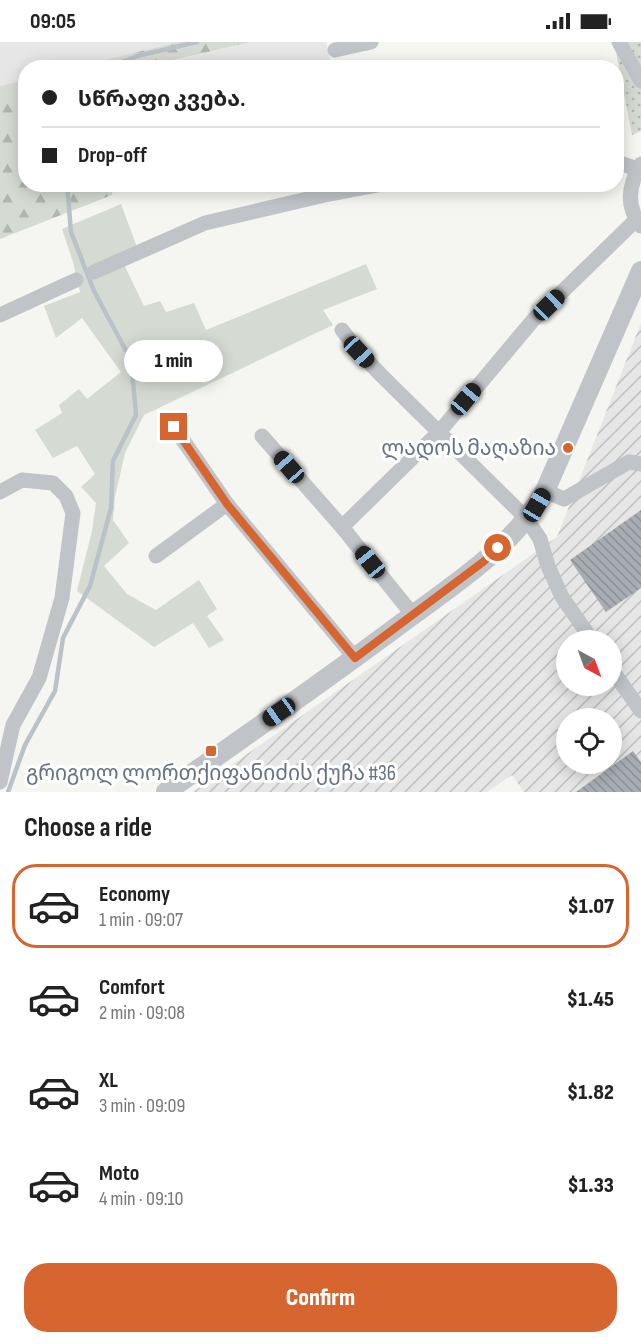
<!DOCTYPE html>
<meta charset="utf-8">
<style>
body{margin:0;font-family:"Sofia Sans Condensed","Noto Sans Georgian",sans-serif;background:#f2f2f2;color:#222;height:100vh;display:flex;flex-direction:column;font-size:22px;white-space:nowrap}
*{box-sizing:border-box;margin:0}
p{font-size:20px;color:#767676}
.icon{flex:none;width:33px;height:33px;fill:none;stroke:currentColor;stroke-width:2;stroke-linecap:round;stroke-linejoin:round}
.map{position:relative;height:750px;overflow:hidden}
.sheet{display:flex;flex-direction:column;background:#fff;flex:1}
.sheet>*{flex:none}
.hud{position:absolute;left:18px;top:18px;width:606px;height:132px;border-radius:24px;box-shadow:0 3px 15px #0003;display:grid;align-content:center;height:132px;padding:0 24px;background:#fff}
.needle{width:39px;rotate:139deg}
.controls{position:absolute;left:556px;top:588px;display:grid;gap:12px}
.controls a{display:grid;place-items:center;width:66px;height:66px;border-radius:50%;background:#fff;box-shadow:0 3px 15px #0003;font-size:30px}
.end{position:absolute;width:27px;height:27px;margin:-14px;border:8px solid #d7652f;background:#fff;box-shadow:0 0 0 3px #fff}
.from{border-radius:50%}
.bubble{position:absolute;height:42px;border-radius:21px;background:#fff;box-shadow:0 3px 15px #0003;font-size:20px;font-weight:800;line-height:42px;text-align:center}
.car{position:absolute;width:18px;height:36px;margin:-18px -9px;border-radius:8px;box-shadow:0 0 4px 2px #0007;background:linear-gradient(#222 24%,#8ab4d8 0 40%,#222 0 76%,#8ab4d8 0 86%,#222 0)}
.hud b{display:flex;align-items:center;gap:21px;height:57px;font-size:22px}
.hud b+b{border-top:2px solid #e0e0e0}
.hud i{width:15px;height:15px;background:#222}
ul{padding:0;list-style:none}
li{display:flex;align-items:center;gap:18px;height:84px;margin:0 12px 9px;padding:0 12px;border:3px solid transparent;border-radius:24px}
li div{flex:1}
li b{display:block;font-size:22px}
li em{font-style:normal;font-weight:800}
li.active{border-color:#d7652f}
li>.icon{width:54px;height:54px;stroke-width:1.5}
h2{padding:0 24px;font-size:27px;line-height:72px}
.action{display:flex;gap:12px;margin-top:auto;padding:12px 24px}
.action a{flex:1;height:69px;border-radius:24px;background:#d7652f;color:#fff;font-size:24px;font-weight:800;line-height:69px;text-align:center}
.status{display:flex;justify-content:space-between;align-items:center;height:42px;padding:0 30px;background:#fff;direction:ltr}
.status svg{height:16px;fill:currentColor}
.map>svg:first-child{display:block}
</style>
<div class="status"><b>09:05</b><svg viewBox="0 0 49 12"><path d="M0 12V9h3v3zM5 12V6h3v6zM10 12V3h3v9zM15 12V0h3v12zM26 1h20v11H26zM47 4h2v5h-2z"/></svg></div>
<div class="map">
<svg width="641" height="750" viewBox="0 0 641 750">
<defs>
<pattern id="industrial-furrows" width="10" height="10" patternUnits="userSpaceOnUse" patternTransform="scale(1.5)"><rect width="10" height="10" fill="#e5e6e5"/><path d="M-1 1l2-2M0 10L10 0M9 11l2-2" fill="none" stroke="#bdbfbf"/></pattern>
<pattern id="forest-firs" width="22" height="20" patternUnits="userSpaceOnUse" patternTransform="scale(1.5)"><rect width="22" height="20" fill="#d5dbd3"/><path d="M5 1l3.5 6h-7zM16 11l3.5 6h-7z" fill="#b1b6b1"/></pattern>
<pattern id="park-dots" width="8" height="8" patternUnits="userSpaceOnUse" patternTransform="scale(1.5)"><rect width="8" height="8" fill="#d5dbd3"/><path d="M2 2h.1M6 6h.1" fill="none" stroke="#b1b6b1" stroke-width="1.8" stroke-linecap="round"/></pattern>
<pattern id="building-back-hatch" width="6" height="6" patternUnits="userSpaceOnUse" patternTransform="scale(1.5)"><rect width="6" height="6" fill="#a7adb3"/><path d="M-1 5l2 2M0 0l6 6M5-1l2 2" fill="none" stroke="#8c9197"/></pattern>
</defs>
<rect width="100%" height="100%" fill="#f5f5f1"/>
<!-- built -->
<g fill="#e5e6e5">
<path d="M0,0H179L75,25L26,26L25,38L0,44Z"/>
<path d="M251,0H326L332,25L144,26Z"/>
</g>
<!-- industrial -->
<path fill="url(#industrial-furrows)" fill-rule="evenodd" d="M641,281V750H524L512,733L487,750H193L557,495ZM567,598H612V644H567ZM567,676H612V722H567Z"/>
<!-- forest -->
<g fill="url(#forest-firs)">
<path d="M179,0H251L144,25H75Z"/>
<path d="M25,38L26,142L113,143L112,153L0,197V44Z"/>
</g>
<!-- park -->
<path fill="url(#park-dots)" d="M614,0H641V89L632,93Z"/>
<!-- garden -->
<path fill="#d5dbd3" d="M121,162L137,205L119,212L144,264L160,259L166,270L194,261L206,288L366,222L377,247L323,268L333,283L144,373L125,411L115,455L113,478L129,501L104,524L127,552L156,568L199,538L217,567L207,574L224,598L209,606L193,581L154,605L77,549L92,489L96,461L81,445L95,432L77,404L53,416L35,388L62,371L59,363L79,347L87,357L121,330L82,276L56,296L44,264L80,250L73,220L62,187Z"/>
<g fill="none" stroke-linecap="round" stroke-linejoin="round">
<!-- stream -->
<g stroke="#b9c2c8" stroke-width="4.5">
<path d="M109,26L137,14L197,0"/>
<path d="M8,750L25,703L55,649L63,596L90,544L111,466L113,419L136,373L131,318L94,249L71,190L67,142"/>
</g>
</g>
<!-- building -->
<g fill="url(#building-back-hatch)">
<path d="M641,468V546L606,570L570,518Z"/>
<path d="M633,709L641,720V750H576Z"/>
</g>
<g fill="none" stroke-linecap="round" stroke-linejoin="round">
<!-- minor -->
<g stroke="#c0c3c7" stroke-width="15">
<path d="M619,0L641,39"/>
<path d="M335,8L371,0"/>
<path d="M616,120L638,127"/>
<path d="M641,122C629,142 625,164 641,184"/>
<path d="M94,230L205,181L325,153L383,142"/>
<path d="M0,273L76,238"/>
<path d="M342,288L359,310L381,333L526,476L540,497L548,524L562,555L592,598"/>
<path d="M174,385L227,462L355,616"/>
<path d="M262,394L342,485L413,573"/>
<path d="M545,449L564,457L629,420L641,422"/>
<path d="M0,450L22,438L53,441L66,454L73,471L62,556L39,636L13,683L0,740"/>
<path d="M342,485L440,389L534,277L636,178"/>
<path d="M156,514L227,462"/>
<path d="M612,628L641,669"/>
</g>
<!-- tertiary -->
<path stroke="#c0c3c7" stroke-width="20" d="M166,750C247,693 327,637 406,578C456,541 514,504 545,449L641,229"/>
</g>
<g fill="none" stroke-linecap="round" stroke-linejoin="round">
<!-- route -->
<path stroke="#d7652f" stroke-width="8" d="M174,385L227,462L355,616L483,520L498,506"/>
</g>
<!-- markers -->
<g fill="#d7652f" stroke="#fff" stroke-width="2">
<circle cx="568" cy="406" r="6"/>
<rect x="205" y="703" width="12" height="12" rx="3"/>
</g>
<g text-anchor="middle" stroke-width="6" stroke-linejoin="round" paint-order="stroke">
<!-- poi labels -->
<g font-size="21" fill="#667281" stroke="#fff" text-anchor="end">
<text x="556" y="413">ლადოს მაღაზია</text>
<text x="211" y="738" text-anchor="middle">გრიგოლ ლორთქიფანიძის ქუჩა #36</text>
</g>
</g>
</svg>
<div class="controls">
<a><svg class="needle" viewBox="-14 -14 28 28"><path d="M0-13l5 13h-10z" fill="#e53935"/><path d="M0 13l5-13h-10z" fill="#767676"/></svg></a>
<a><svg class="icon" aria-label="locate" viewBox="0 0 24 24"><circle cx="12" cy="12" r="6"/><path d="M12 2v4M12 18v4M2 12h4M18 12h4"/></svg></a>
</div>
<i class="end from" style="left:498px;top:506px"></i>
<i class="end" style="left:174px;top:385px"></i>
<div class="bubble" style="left:124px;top:298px;width:99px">1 min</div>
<i class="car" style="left:549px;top:263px;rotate:46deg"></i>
<i class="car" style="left:359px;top:310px;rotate:137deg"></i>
<i class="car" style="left:466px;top:357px;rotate:40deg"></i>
<i class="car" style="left:289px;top:425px;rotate:319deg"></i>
<i class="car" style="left:537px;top:463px;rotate:30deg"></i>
<i class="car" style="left:370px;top:520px;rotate:321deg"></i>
<i class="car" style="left:279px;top:670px;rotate:235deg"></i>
<div class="hud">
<b><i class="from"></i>სწრაფი კვება.</b>
<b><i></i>Drop-off</b>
</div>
</div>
<section class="sheet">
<h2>Choose a ride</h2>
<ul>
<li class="active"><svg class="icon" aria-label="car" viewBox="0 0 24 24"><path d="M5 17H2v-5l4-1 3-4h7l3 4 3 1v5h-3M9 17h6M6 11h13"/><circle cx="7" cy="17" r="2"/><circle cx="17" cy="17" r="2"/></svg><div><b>Economy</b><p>1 min · 09:07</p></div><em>$1.07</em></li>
<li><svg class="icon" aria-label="car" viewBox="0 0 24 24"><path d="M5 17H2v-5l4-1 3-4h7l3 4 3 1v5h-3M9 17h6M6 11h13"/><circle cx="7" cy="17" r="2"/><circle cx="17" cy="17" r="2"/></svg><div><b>Comfort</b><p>2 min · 09:08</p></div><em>$1.45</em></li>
<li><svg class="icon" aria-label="car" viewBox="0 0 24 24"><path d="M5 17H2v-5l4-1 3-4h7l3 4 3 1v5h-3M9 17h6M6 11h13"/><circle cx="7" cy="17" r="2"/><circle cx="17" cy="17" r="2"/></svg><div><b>XL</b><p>3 min · 09:09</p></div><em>$1.82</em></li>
<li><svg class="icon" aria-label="car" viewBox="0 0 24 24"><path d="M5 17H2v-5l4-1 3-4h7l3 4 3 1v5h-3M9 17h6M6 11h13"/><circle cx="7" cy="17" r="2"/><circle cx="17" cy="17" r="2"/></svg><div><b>Moto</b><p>4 min · 09:10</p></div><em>$1.33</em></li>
</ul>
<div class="action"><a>Confirm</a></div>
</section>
